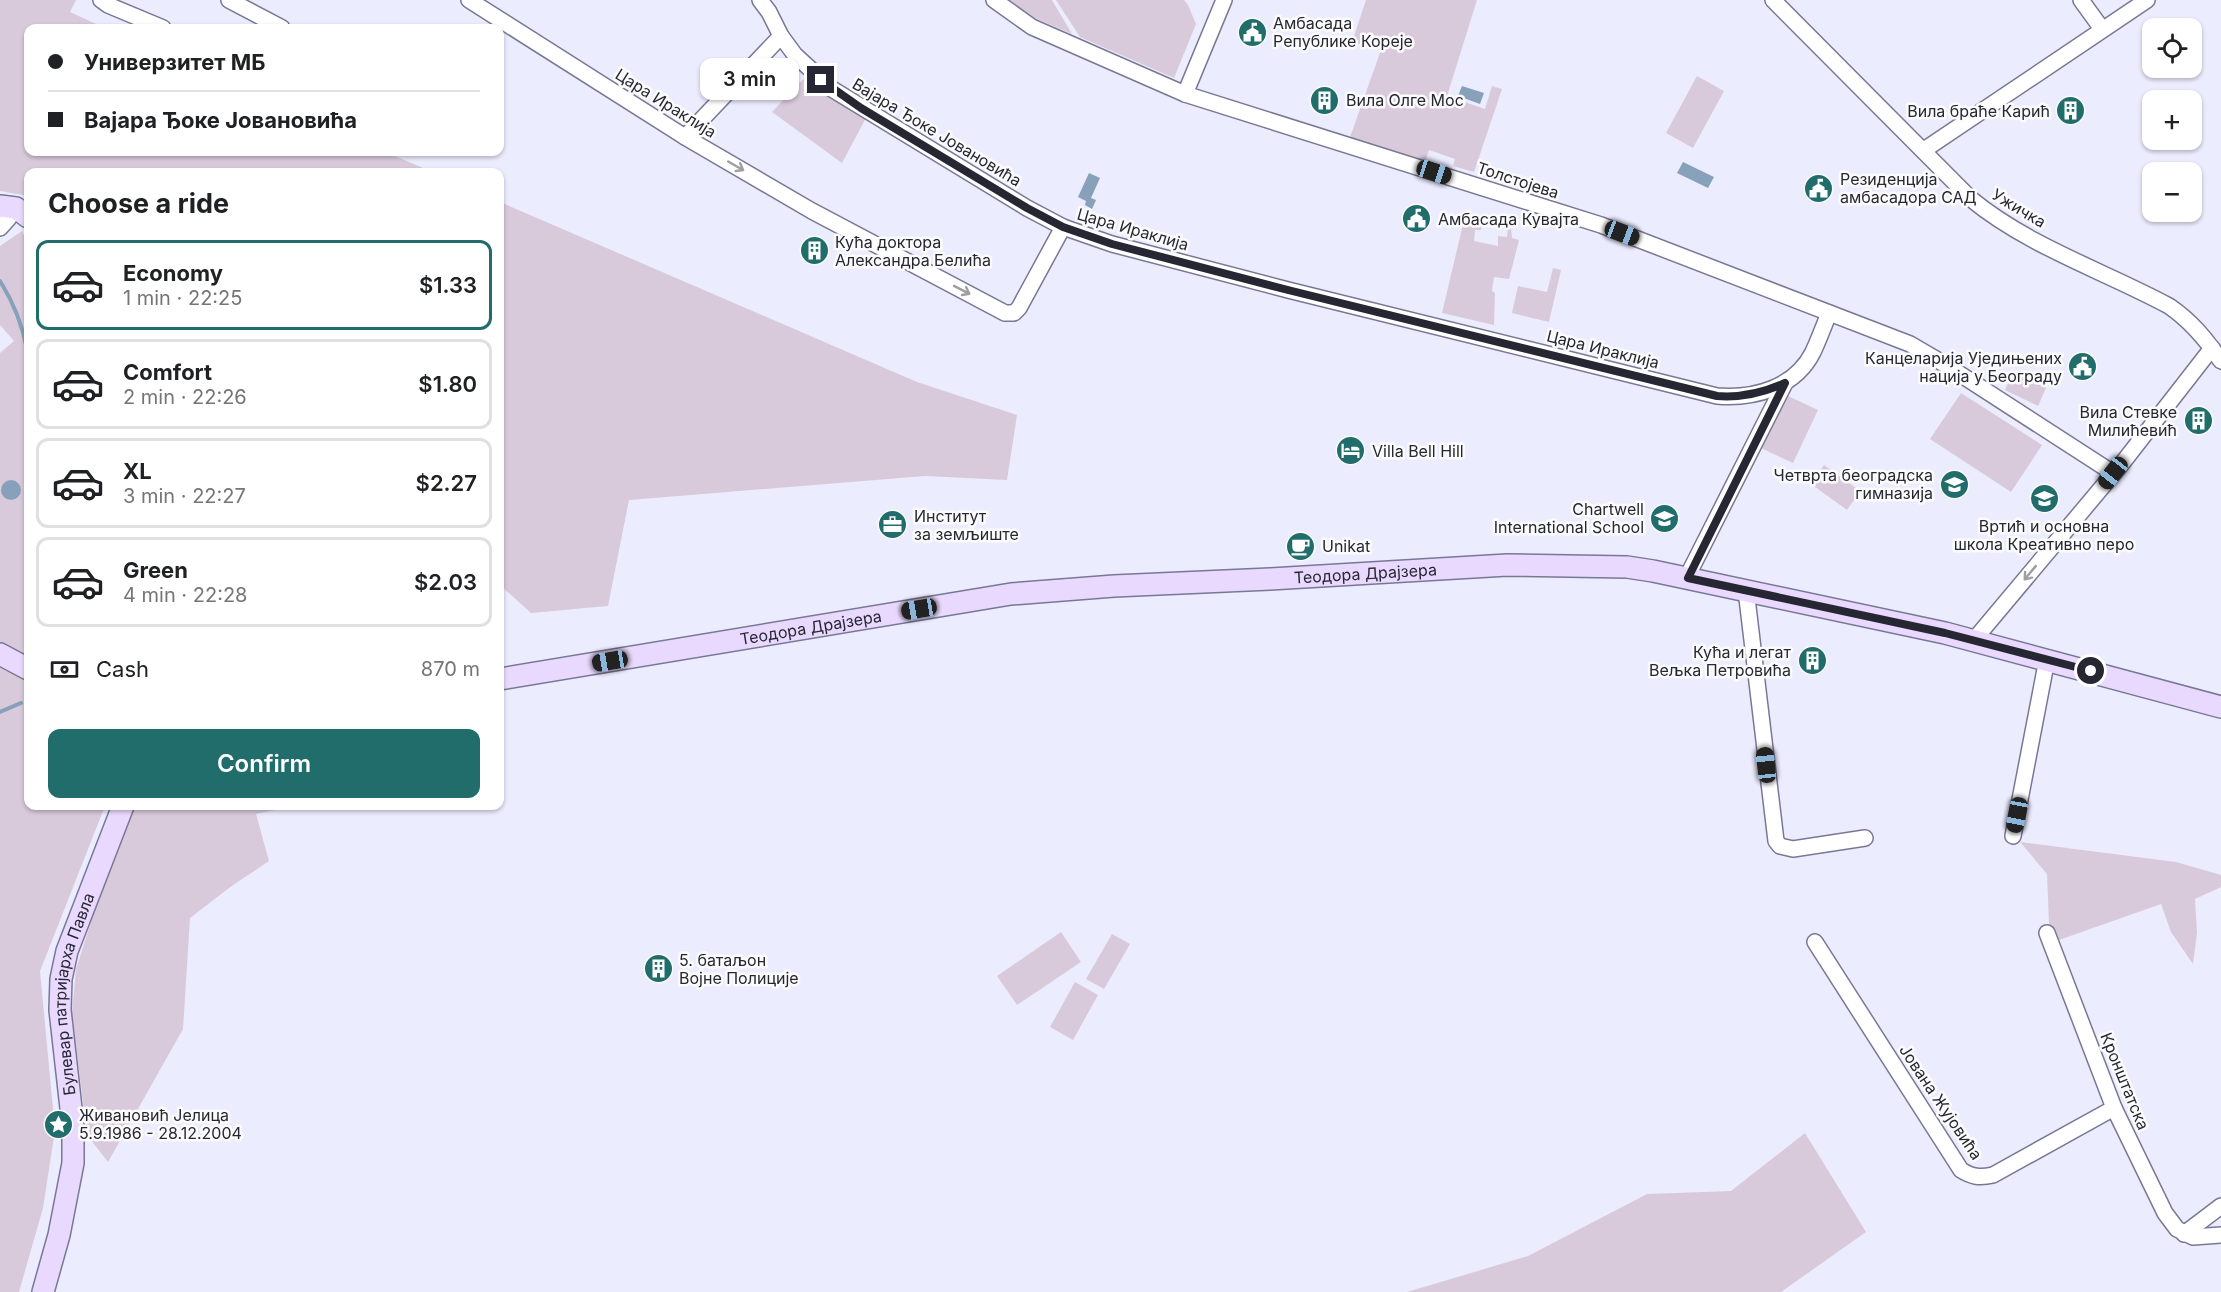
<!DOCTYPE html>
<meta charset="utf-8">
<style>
body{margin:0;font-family:Inter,sans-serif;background:#f2f2f2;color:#202124;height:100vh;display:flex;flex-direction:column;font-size:22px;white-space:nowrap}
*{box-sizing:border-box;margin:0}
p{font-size:20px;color:#757577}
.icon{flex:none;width:33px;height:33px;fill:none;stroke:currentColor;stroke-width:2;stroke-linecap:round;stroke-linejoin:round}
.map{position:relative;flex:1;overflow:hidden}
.side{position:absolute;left:24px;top:168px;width:480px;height:642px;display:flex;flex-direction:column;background:#fff;border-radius:12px;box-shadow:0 2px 4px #0004}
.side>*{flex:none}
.top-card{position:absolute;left:24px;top:24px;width:480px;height:132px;border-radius:12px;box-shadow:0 2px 4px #0004;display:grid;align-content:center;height:132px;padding:0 24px;background:#fff}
.fabs{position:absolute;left:2142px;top:18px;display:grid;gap:12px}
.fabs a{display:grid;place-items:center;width:60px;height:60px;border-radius:12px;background:#fff;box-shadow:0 2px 4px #0004;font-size:30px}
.end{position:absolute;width:27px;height:27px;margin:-14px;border:8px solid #272733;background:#fff;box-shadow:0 0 0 3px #fff}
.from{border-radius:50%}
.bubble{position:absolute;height:42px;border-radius:12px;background:#fff;box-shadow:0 2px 4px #0004;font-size:20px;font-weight:600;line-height:42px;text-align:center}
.car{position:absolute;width:18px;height:36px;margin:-18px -9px;border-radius:8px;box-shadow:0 0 4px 2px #0007;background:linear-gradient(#222 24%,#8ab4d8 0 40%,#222 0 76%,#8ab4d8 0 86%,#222 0)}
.top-card b{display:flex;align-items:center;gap:21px;height:57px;font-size:22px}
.top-card b+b{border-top:2px solid #e0e0e0}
.top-card i{width:15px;height:15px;background:#202124}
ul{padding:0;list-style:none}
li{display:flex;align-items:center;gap:18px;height:90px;margin:0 12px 9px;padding:0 12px;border:3px solid #e0e0e0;border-radius:12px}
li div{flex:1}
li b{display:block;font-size:22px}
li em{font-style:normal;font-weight:600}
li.current{border-color:#216d6c}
li>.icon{width:54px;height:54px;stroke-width:1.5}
h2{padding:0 24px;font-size:27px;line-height:72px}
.pay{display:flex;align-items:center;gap:15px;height:66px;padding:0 24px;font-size:22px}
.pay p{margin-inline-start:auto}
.cta{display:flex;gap:12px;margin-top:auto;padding:12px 24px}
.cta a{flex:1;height:69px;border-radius:12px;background:#216d6c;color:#fff;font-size:24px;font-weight:600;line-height:69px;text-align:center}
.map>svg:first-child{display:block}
</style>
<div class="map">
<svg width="2221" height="1292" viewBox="0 0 2221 1292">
<rect width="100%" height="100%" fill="#ececff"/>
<!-- green -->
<g fill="#d9cadb">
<path d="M0,0H76L70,12L105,28H28V152H385L433,172H28V196L0,191Z"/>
<path d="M1009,0H1052L1072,34L1035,18Z"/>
<path d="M1056,0H1184L1188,5L1196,24L1174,78L1080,37Z"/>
<path d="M1366,0H1477L1447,96L1485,109L1492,86L1502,89L1474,172L1453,166L1455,159L1429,150L1425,162L1349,140L1381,50L1352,42Z"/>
<path d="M808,74L866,118L842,163L772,112Z"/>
<path d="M1697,76L1724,91L1693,148L1666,133Z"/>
<path d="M500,202L917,382L1017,415L1007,480L925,476L629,500L608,606L531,613L500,585Z"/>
<path d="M1464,220L1482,223L1481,230H1475L1474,241L1498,246V236L1507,237L1508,228L1511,229L1512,238L1519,240L1509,279L1494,277L1492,291L1495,293L1494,325L1442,313Z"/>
<path d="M22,231L28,244V806H105L40,971L55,1130L43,1208L19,1292H0V353L14,341L0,325V246Z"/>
<path d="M1553,268L1561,270L1549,322L1512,313L1518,286L1547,292Z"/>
<path d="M2013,372L2046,388L2038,406L2005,390Z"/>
<path d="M1961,393L2042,445L2011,492L1930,439Z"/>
<path d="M1786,395L1818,410L1793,463L1761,448Z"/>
<path d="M1824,465L1860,491L1847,510L1811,484Z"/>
<path d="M128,806H294L256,814L269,861L233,885L190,918L183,1029L108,1162L87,1135L72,1013L76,969Z"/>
<path d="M2020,842L2176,862L2221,875V887L2195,899L2197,933L2193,964L2171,932L2161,904L2059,940L2049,923L2047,874Z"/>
<path d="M1061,932L1081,962L1017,1005L997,976Z"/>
<path d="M1112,934L1130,944L1104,989L1086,979Z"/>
<path d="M1075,982L1098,995L1073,1040L1050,1027Z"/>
<path d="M1805,1133L1866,1232L1781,1292H1407L1528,1256L1647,1194L1731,1191Z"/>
</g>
<!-- water -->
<g fill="#87a1ba">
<path d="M1462,86L1484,93L1480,104L1458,96Z"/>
<path d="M1683,162L1714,177L1708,188L1677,173Z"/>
<path d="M1089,173L1100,178L1091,198L1096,200L1092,209L1085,205L1086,201L1078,197Z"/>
<circle cx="11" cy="490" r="10"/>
</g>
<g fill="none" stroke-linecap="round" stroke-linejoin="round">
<!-- stream -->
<g stroke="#87a1ba" stroke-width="4">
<path d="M0,281C14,303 22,324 27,349"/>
<path d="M0,712L21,703"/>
</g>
<defs>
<g id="street">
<path d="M101,0L108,5L163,28"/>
<path d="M229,0L282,28"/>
<path d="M469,0L685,137L812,211L1005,313H1014L1019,308L1063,227"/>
<path d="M760,0L769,12L781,36L795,55L832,89L1027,208L1063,227L1112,244L1288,290L1717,396C1754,399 1795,388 1813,352C1819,339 1824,326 1829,313"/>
<path d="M994,0L1032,27L1185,94L1601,225L1910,344L1946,365L2113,473"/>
<path d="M1773,0L1971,199C2028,246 2104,271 2169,306C2191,321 2206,339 2221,361"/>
<path d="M2081,0L2102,29"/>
<path d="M1185,94L1224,0"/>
<path d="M685,137L781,36"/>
<path d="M1924,150L2147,0"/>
<path d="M0,228L9,218L13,207"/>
<path d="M1687,577L1785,383"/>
<path d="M1746,590L1776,841L1780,846L1793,849L1865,838"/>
<path d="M1974,640L2124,461L2212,348"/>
<path d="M2013,836L2047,659"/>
<path d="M2047,933L2114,1108L2165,1213L2177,1229L2193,1237L2221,1235"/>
<path d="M1815,942L1961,1170C1972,1177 1980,1178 1993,1175L2114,1108"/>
<path d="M2184,1234L2221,1206"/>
</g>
<g id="secondary">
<path d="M0,206L16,208L28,217"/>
<path d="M0,654L28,669"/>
<path id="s1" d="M500,679L1011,594L1114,586L1270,579L1507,565L1627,567L1653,571L1945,633L2221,707"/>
<path id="s2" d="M43,1292L59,1235L73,1163V1126L60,1010L61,979L67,951L123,806"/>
</g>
</defs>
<!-- street casing -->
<use href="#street" stroke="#787894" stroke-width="18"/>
<!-- secondary casing -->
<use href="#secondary" stroke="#787894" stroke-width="24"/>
<!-- street -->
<use href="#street" stroke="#fff" stroke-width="15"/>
<!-- secondary -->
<use href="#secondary" stroke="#e9d9fe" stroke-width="21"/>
</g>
<!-- one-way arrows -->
<defs><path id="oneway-shaft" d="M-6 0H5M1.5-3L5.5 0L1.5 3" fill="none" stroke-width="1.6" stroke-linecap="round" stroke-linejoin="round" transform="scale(1.5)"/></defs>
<g stroke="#9e9ea3">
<use href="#oneway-shaft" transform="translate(736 166) rotate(30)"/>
<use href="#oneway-shaft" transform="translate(962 290) rotate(27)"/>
<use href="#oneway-shaft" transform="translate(2030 573) rotate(130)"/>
</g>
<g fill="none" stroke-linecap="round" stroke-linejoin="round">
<!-- route -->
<path stroke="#272733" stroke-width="8" d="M821,80L861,108L1027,208L1063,227L1112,244L1288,290L1717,396C1742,398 1763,393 1785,383L1688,578L1945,633L2091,671"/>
</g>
<!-- icons -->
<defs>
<symbol id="civic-disc" viewBox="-11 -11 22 22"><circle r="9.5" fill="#216d6c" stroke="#fbfbfb"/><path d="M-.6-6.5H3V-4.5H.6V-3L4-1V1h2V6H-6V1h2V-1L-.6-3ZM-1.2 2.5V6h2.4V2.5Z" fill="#fff"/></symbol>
<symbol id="building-disc" viewBox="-11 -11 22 22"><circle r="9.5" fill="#216d6c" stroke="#fbfbfb"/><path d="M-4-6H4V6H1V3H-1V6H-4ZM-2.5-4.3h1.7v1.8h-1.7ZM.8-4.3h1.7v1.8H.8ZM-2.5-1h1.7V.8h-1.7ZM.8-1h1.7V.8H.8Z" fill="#fff"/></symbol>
<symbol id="hotel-disc" viewBox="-11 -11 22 22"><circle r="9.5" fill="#216d6c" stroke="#fbfbfb"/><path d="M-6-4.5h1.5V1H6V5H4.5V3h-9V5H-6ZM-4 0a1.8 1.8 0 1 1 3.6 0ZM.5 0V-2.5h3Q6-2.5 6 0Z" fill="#fff"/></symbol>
<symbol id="school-disc" viewBox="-11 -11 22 22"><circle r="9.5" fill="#216d6c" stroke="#fbfbfb"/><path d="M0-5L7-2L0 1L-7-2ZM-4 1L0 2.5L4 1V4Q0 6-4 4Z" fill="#fff"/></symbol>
<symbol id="office-disc" viewBox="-11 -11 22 22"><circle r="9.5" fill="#216d6c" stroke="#fbfbfb"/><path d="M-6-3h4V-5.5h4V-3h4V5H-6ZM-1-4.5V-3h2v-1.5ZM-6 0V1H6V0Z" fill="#fff"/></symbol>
<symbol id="cafe-disc" viewBox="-11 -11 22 22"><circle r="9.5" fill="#216d6c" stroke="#fbfbfb"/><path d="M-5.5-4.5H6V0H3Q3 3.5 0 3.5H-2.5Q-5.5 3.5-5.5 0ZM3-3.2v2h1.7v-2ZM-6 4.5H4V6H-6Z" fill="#fff"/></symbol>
<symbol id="sight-disc" viewBox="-11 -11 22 22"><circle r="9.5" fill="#216d6c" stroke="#fbfbfb"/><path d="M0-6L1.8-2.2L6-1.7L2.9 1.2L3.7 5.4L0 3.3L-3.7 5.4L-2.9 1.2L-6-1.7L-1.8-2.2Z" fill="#fff"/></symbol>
</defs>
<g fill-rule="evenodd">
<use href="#civic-disc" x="1236" y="16" width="33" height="33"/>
<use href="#building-disc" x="1308" y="84" width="33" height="33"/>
<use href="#building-disc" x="2054" y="94" width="33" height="33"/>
<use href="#civic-disc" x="1802" y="172" width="33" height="33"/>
<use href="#civic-disc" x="1400" y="202" width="33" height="33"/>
<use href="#building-disc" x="798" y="234" width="33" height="33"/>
<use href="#civic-disc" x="2066" y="350" width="33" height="33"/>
<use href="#building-disc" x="2182" y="404" width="33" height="33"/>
<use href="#hotel-disc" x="1334" y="434" width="33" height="33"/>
<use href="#school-disc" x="1938" y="468" width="33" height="33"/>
<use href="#school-disc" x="2028" y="482" width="33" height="33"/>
<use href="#school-disc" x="1648" y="502" width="33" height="33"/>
<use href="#office-disc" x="876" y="508" width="33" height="33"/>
<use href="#cafe-disc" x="1284" y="530" width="33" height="33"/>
<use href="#building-disc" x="1796" y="644" width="33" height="33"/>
<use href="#building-disc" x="642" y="952" width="33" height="33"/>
<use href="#sight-disc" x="42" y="1108" width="33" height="33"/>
</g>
<g text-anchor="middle" stroke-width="5" stroke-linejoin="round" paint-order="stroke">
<!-- poi labels -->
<g font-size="16" fill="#272733" stroke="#fbfbfb" text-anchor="start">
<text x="1273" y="29">Амбасада<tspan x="1273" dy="18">Републике Кореје</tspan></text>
<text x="1346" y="106">Вила Олге Мос</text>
<text x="2050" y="117" text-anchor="end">Вила браће Карић</text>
<text x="1840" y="185">Резиденција<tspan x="1840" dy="18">амбасадора САД</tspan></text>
<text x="1438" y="225">Амбасада Кувајта</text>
<text x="835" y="248">Кућа доктора<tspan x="835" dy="18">Александра Белића</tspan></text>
<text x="2062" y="364" text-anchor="end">Канцеларија Уједињених<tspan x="2062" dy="18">нација у Београду</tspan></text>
<text x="2177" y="418" text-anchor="end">Вила Стевке<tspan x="2177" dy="18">Милићевић</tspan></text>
<text x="1372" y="457">Villa Bell Hill</text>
<text x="1933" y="481" text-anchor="end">Четврта београдска<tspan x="1933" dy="18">гимназија</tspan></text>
<text x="1644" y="515" text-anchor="end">Chartwell<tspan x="1644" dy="18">International School</tspan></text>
<text x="914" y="522">Институт<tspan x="914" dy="18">за земљиште</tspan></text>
<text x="2044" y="532" text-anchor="middle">Вртић и основна<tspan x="2044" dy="18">школа Креативно перо</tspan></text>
<text x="1322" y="552">Unikat</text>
<text x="1791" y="658" text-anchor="end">Кућа и легат<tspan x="1791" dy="18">Вељка Петровића</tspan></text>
<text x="679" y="966">5. батаљон<tspan x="679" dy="18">Војне Полиције</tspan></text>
<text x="79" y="1121">Живановић Јелица<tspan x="79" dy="18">5.9.1986 - 28.12.2004</tspan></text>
</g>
<!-- street labels -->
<g font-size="16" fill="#272733" stroke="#fbfbfb">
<text transform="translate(666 103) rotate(32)" y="6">Цара Ираклија</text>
<text transform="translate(937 132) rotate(31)" y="6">Вајара Ђоке Јовановића</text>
<text transform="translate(1518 180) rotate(18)" y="6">Толстојева</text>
<text transform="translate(2019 208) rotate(31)" y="6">Ужичка</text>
<text transform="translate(1133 229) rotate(16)" y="6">Цара Ираклија</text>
<text transform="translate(1603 349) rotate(14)" y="6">Цара Ираклија</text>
<text dy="6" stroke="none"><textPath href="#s1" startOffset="873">Теодора Драјзера</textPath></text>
<text dy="6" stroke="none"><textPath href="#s1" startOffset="315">Теодора Драјзера</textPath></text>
<text dy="6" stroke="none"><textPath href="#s2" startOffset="304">Булевар патријарха Павла</textPath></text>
<text transform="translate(2125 1081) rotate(68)" y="6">Кронштатска</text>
<text transform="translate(1941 1102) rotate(56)" y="6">Јована Жујовића</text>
</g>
</g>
</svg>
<div class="fabs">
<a><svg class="icon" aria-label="locate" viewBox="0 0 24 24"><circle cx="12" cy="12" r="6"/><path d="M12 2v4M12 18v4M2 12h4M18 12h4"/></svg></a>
<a>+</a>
<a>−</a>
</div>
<i class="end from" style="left:2091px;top:671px"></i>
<i class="end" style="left:821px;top:80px"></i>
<div class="bubble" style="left:700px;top:58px;width:99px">3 min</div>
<i class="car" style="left:1434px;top:172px;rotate:108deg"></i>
<i class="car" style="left:1622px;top:233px;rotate:111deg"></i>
<i class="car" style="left:2113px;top:473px;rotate:218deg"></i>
<i class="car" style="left:919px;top:609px;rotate:260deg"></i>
<i class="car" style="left:610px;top:661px;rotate:261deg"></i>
<i class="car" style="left:1766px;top:765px;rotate:354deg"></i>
<i class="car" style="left:2017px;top:815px;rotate:191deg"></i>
<div class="top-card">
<b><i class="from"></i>Универзитет МБ</b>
<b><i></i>Вајара Ђоке Јовановића</b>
</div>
<section class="side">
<h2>Choose a ride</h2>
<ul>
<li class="current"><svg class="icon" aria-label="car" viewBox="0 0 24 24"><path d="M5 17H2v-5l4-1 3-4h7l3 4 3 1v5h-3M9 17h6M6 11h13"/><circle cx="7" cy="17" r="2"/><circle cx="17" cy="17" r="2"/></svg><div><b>Economy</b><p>1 min · 22:25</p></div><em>$1.33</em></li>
<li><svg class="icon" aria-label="car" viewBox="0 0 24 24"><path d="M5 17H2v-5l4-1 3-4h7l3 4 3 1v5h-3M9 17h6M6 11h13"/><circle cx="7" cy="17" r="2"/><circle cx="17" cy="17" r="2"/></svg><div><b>Comfort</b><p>2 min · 22:26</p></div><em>$1.80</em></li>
<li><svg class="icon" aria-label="car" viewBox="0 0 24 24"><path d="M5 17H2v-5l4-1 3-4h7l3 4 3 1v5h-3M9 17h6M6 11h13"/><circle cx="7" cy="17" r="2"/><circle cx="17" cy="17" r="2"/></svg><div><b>XL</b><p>3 min · 22:27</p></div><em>$2.27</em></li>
<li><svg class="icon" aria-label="car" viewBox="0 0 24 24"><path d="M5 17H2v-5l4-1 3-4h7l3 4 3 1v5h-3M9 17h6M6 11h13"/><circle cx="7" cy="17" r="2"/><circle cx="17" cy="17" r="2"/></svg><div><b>Green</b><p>4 min · 22:28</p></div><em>$2.03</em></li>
</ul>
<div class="pay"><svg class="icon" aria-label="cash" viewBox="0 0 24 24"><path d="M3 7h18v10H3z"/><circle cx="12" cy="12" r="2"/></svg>Cash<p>870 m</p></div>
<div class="cta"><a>Confirm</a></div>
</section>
</div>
